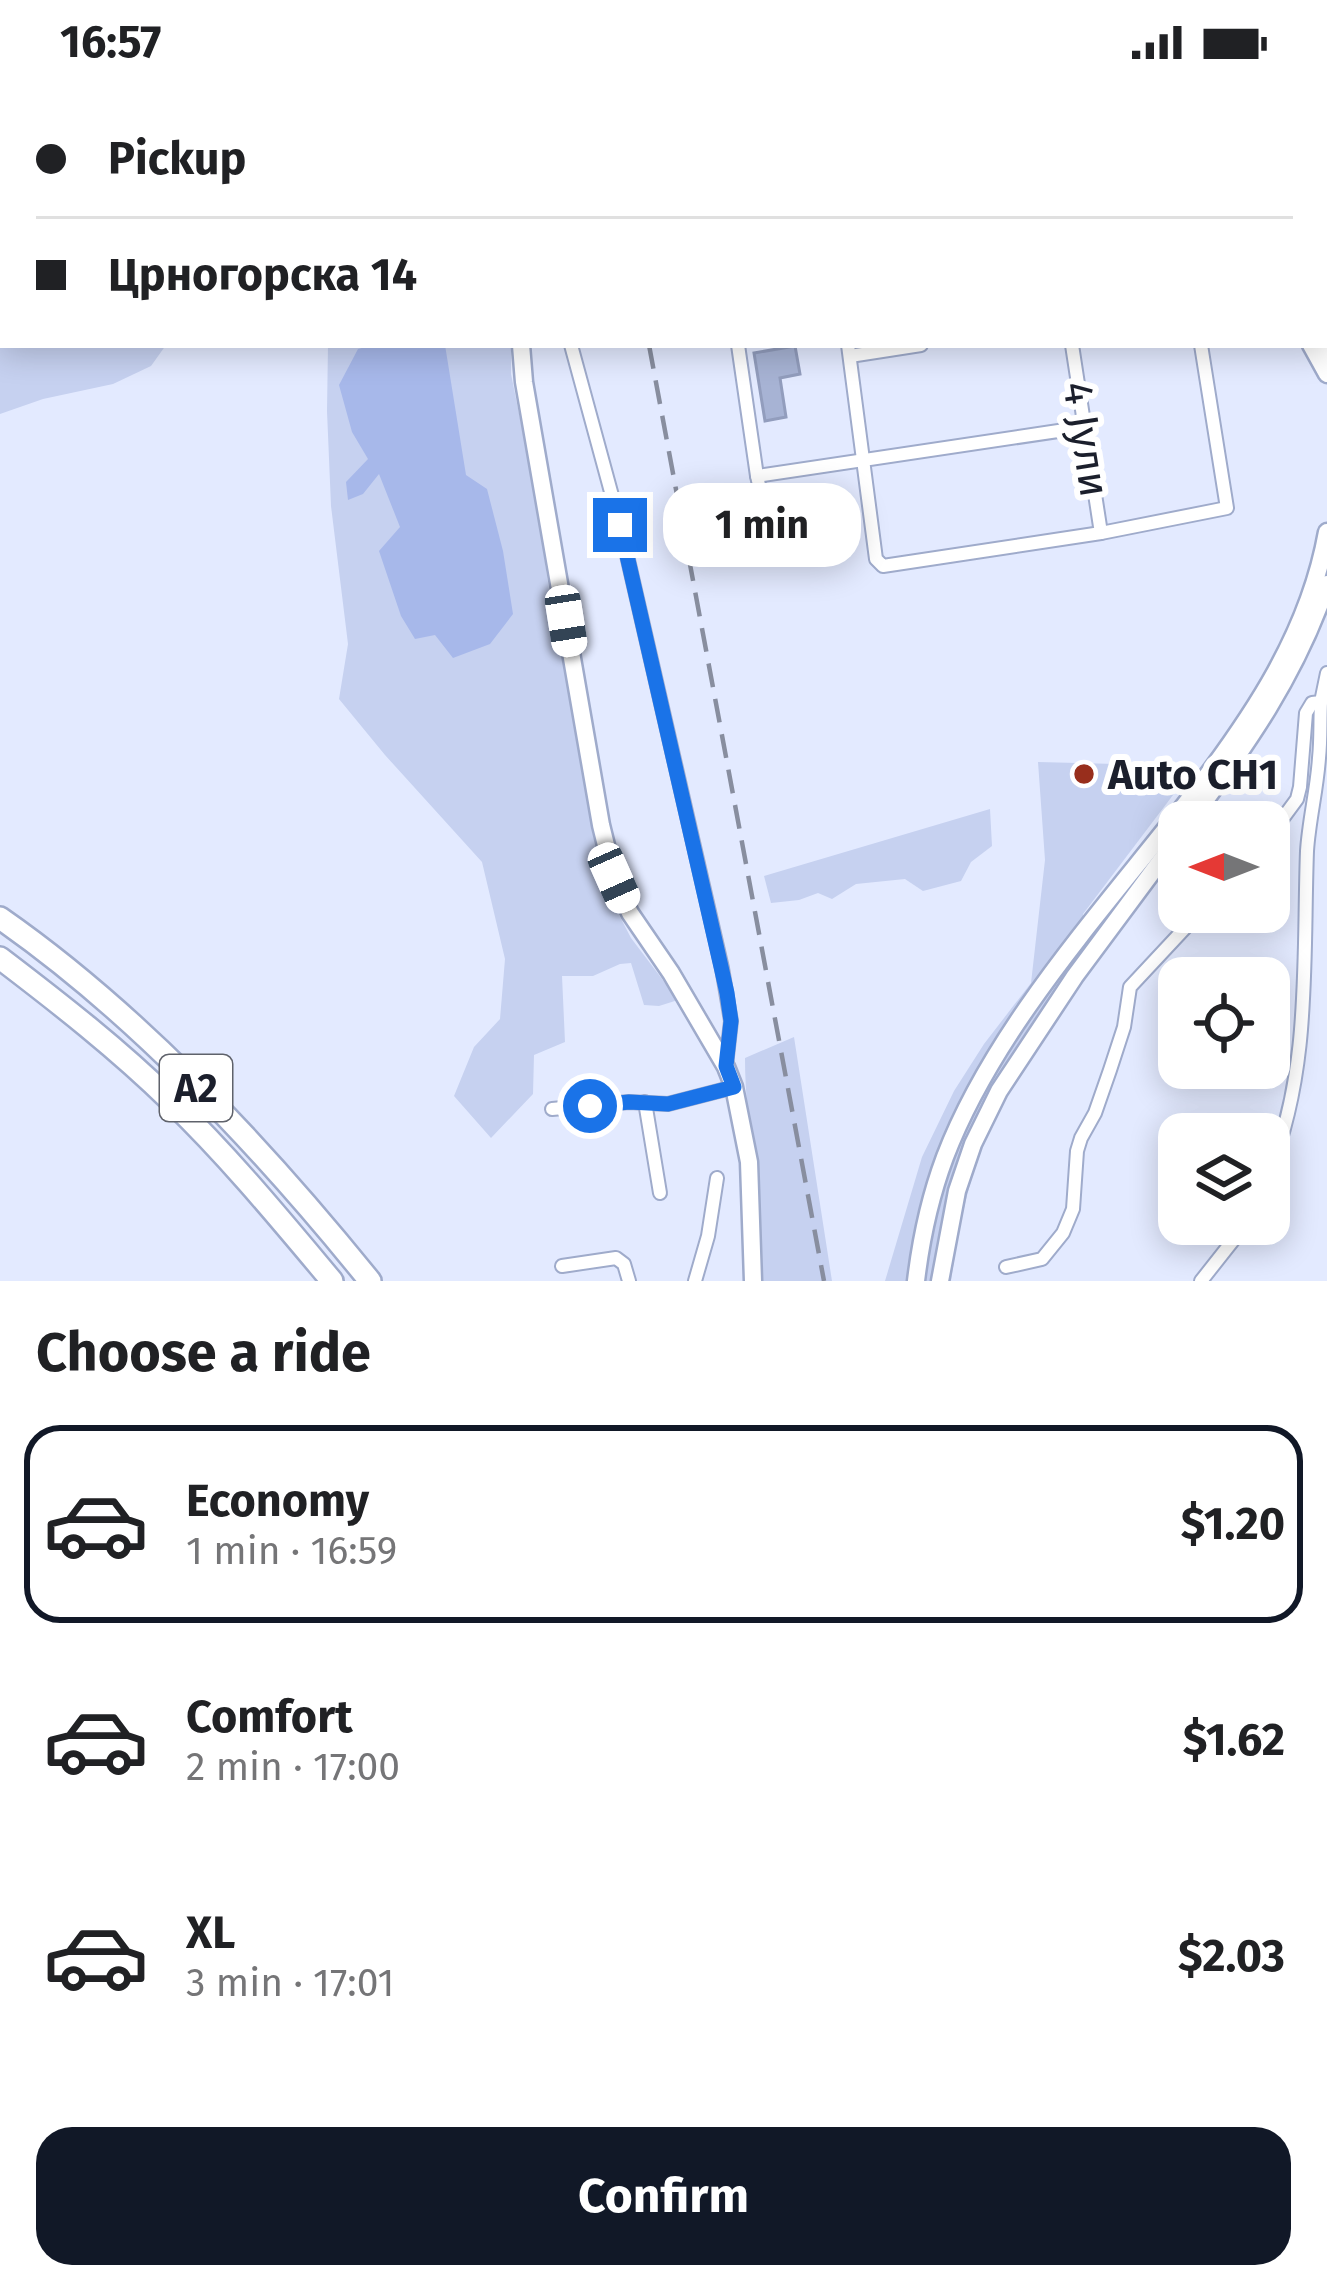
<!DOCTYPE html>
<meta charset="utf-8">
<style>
body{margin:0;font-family:"Fira Sans",sans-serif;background:#f2f2f2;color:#202124;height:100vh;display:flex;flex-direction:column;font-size:45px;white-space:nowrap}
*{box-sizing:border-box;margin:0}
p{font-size:39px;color:#757577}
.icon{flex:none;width:66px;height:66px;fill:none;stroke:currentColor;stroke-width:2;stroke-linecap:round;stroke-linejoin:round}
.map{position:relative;height:1197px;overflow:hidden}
.side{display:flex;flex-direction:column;background:#fff;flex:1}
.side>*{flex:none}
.top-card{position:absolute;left:0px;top:0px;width:1329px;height:264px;box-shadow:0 6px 30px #0003;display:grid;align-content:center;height:264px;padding:0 36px;background:#fff}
.needle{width:78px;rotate:270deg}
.fabs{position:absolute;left:1158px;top:717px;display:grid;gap:24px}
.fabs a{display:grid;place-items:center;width:132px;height:132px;border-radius:24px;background:#fff;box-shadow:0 6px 30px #0003;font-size:60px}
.end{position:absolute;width:54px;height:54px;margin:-27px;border:15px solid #1a73e8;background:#fff;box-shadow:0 0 0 6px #fff}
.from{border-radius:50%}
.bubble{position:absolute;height:84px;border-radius:36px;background:#fff;box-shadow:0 6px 30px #0003;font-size:39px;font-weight:700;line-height:84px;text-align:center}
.car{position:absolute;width:36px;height:72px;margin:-36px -18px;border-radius:15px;box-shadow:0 0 9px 3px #0007;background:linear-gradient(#fff 24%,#345 0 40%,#fff 0 76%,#345 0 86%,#fff 0)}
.top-card b{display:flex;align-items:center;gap:42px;height:114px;font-size:45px}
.top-card b+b{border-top:3px solid #e0e0e0}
.top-card i{width:30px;height:30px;background:#202124}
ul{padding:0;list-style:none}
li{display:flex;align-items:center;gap:36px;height:198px;margin:0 24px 18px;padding:0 12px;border:6px solid transparent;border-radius:36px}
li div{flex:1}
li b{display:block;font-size:45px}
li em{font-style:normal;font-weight:700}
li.current{border-color:#111827}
li>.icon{width:108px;height:108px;stroke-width:1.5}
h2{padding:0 36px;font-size:54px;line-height:144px}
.cta{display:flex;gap:24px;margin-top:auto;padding:24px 36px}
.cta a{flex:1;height:138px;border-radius:36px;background:#111827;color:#fff;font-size:48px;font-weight:700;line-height:138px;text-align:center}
.status{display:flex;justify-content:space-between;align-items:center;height:84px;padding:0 60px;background:#fff;direction:ltr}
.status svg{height:33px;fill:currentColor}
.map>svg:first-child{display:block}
</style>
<div class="status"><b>16:57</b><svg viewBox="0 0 49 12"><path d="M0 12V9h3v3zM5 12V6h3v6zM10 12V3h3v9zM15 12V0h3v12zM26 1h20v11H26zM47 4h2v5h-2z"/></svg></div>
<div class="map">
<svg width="1327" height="1197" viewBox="0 0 1327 1197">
<rect width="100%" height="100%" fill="#e3eaff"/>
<!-- green -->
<g fill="#c6d1f0">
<path d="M3,209V261H166L151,282L113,300L43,315L0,330V210Z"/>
<path d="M328,261H511V290L534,403L550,512L563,566L603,800L631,854L678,916L659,922L644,921L631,879L620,880L593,892H562L565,958L534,971L533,1010L491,1054L454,1012L474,963L500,935L505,875L482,778L385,671L339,615L348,560L331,422L327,327Z"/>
<path d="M1038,678L1195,682L1083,830L1084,844L1114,851C1067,915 1016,979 986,1054C967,1099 958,1148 951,1197H885L922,1073L954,1007L984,960L1031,899L1045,776Z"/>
<path d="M990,725L992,762L971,778L961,797L923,807L905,795L856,800L832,815L818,809L799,816L771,819L764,792Z"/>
<path d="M794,953L832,1197H759C764,1121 745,1049 745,974Z"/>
</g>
<!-- forest -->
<path fill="#a7b8ea" d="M373,261H445L466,391L487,405L503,467L513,530L490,560L453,574L435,551L415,555L401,532L379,467L400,443L379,390L363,410L348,416L346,398L368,375L352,348L339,301L358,265Z"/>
<!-- building -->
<path fill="#a7b3d4" stroke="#929dbd" stroke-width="3" d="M795,262L800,290L780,294L786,333L765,337L754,269Z"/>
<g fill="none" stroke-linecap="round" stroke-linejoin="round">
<defs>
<g id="minor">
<path d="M308,0L310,3"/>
<path d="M500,0L501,3"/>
<path d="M696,0L697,3"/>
<path d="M805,0L806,3"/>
<path d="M921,0V3"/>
<path d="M1140,0V3"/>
<path d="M216,3L217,0"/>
<path d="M1326,57H1327"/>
<path d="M571,261L620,441L722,884L731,937L726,981"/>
<path d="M738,261L757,392L773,464"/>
<path d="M848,261L876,475L883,482L1101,449L1227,424L1201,261"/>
<path d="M1072,261L1101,449"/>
<path d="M850,272L921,261"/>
<path d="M757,392L1085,343"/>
<path d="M1269,753L1297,715L1300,703L1306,629L1312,619L1321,618L1327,589"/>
<path d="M645,1018L660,1109"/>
<path d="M552,1025L629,1018L668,1020L734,1003"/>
<path d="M1269,1089C1311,986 1303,876 1307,767C1309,736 1317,705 1319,674C1321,656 1320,637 1321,618"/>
<path d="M562,1182L616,1174L624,1180L629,1197"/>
<path d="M1006,1183L1042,1175L1063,1149L1073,1125L1077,1067L1081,1054L1095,1029L1110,986L1124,943L1130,903L1200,828"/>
<path d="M695,1197L708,1152L717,1094"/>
<path d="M1201,1197L1246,1140"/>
</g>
<g id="tertiary">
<path d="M1030,0L1031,3"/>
<path d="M1292,0V3"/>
<path d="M1304,0V3"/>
<path d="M1326,217H1327"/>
</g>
<g id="secondary">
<path d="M1326,139L1327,145"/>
<path d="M1326,258L1327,267"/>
<path d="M521,261L524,298L601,741L614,794L630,829L671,889L726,983L734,1003L749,1078L753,1197"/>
<path d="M1311,261L1327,290"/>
<path d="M1189,738C1247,661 1296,591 1327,500"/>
<path d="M916,1197C921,1155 930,1113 945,1073C995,942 1106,823 1191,713C1253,632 1309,549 1327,448"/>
<path d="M940,1197L957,1107L973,1060L999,1007L1075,892L1179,752"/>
</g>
<g id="motorway">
<path d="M0,834C138,930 265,1067 370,1197"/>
<path d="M0,874C59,919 118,965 171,1017C229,1073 280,1135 332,1197"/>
</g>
</defs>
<!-- minor casing -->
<use href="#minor" stroke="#9fabcb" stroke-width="16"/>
<!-- tertiary casing -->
<use href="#tertiary" stroke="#9fabcb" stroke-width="20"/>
<!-- secondary casing -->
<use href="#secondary" stroke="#9fabcb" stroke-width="21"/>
<!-- motorway casing -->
<use href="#motorway" stroke="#9fabcb" stroke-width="26"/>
<!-- minor -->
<use href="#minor" stroke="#fff" stroke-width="12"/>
<!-- tertiary -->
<use href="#tertiary" stroke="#fff" stroke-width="15"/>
<!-- secondary -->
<use href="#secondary" stroke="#fff" stroke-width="16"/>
<!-- motorway -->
<use href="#motorway" stroke="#fff" stroke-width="21"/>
<!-- rail -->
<g stroke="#888e9f" stroke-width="4.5" stroke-dasharray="24 12" stroke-linecap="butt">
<path d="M599,0L600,3"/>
<path d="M649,261L824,1197"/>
</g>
</g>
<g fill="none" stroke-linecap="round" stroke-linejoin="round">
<!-- route -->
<path stroke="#1a73e8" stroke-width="15" d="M590,1022L629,1018L668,1020L734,1003L726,982L731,937L727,909L620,441"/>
</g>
<!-- markers -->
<circle fill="#982e1c" stroke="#fff" stroke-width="4.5" cx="1084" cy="690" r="12"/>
<g text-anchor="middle" stroke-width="12" stroke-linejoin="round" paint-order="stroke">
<!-- shield labels -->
<rect fill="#fff" stroke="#5f626b" stroke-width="3" x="160" y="971" width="72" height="66" rx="9"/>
<g font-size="39" font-weight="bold" fill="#1b1f2c">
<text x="196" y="1018">A2</text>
</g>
<!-- street labels -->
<g font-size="42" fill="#1b1f2c" stroke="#fff">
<text transform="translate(1087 355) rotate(81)" y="15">4 Јули</text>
</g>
<!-- poi labels -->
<g font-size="42" font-weight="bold" fill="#1b1f2c" stroke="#fff" text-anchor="start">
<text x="1108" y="705">Auto CH1</text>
</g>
</g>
</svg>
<div class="fabs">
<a><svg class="needle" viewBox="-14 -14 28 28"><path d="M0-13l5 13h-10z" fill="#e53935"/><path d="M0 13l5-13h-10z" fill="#757577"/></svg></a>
<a><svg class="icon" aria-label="locate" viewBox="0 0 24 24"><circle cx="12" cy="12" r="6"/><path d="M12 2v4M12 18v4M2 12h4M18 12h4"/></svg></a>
<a><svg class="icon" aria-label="layers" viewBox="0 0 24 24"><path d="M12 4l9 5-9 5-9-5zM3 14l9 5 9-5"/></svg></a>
</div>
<i class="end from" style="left:590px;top:1022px"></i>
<i class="end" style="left:620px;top:441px"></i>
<div class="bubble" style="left:663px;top:399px;width:198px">1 min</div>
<i class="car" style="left:566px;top:537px;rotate:171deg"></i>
<i class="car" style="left:614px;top:794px;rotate:156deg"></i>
<div class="top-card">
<b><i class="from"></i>Pickup</b>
<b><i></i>Црногорска 14</b>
</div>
</div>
<section class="side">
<h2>Choose a ride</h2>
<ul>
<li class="current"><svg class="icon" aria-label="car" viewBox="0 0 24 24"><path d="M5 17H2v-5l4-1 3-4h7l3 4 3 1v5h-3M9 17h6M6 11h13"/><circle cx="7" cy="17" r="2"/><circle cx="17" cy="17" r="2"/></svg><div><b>Economy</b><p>1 min · 16:59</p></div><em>$1.20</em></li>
<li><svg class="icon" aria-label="car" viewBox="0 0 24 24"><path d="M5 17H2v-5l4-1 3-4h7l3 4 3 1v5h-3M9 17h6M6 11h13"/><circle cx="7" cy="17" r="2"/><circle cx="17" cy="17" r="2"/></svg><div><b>Comfort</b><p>2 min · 17:00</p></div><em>$1.62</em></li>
<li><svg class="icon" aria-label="car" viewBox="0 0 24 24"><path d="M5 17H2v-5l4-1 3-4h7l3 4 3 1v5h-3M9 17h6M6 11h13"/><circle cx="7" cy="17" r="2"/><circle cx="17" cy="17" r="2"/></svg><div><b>XL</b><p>3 min · 17:01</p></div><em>$2.03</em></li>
</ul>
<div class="cta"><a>Confirm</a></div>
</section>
